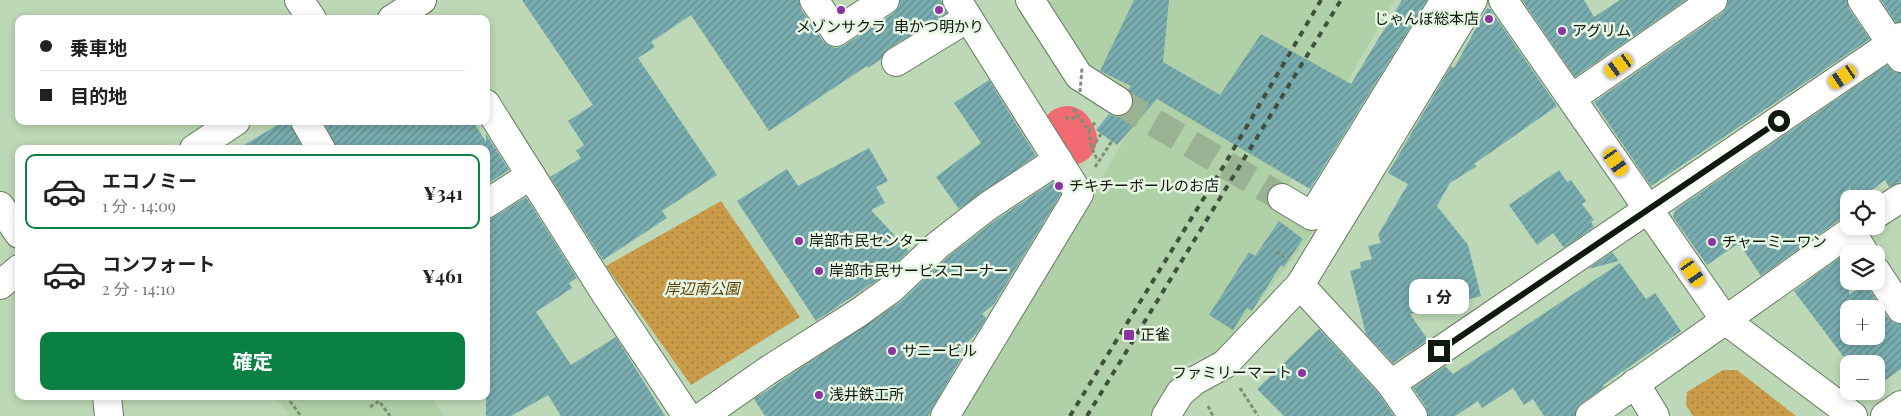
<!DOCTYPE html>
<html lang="ja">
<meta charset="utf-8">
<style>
body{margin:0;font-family:"Playfair Display","Noto Sans JP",serif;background:#f6f6f6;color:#202124;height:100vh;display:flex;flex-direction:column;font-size:19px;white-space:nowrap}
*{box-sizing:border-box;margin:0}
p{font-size:16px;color:#757577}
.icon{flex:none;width:28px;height:28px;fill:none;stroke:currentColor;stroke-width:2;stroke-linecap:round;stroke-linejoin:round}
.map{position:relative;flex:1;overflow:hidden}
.panel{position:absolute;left:15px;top:145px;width:475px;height:255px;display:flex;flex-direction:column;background:#fff;border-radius:10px;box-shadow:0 2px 8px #0003}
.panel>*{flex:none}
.banner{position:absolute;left:15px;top:15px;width:475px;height:110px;border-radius:10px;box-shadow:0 2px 8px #0003;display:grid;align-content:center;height:110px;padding:0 25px;background:#fff}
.fabs{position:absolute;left:1840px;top:190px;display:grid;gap:10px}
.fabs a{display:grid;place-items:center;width:45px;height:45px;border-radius:10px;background:#fff;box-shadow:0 2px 8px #0003;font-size:25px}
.end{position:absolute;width:22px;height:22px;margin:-11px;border:6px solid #0f190d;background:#fff;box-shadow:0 0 0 2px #fff}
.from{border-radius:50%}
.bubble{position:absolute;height:35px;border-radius:10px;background:#fff;box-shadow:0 2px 8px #0003;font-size:16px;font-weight:700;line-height:35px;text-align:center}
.car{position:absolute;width:15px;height:30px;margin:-15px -8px;border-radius:6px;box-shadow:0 0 4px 1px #0007;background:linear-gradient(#f5c518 24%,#345 0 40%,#f5c518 0 76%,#345 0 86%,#f5c518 0)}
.banner b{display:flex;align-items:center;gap:18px;height:48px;font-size:19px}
.banner b+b{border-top:1px solid #e0e0e0}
.banner i{width:12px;height:12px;background:#202124}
ul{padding:9px 0 0;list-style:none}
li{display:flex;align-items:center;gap:15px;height:75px;margin:0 10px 8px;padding:0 15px;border:2px solid transparent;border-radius:10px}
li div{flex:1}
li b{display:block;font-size:19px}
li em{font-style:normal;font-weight:700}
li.selected{border-color:#0b8043}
li>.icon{width:45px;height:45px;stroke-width:1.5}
.cta{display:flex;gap:10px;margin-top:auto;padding:10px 25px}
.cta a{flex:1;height:58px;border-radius:10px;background:#0b8043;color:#fff;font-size:20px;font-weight:700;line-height:58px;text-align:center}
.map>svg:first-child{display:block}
</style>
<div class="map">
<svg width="1901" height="416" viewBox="0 0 1901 416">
<defs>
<pattern id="park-dots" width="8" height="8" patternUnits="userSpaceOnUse" patternTransform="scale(1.25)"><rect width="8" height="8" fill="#ca9b49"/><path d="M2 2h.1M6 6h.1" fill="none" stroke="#a27e3b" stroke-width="1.8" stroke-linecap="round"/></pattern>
<pattern id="building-hatch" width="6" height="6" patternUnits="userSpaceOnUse" patternTransform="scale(1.25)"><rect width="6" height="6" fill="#7aadb0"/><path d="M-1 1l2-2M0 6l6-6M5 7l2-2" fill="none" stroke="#628c8e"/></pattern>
</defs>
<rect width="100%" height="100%" fill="#bdd8b6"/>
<!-- built -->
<g fill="#b0d0a8">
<path d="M1039,0H1394L1278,203L1317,227L1221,351L1186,363L1154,416H957L1141,112L1080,64Z"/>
<path d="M274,396H432L444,416H290Z"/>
</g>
<!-- park -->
<g fill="url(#park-dots)">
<path d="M721,201L800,317L691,385L606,266Z"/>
<path d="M1723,370H1737L1796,416H1693L1686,405L1687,392Z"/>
</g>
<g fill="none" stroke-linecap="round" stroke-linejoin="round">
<!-- river -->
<path stroke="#f36b72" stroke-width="52" d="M1067,132L1071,139"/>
</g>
<!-- building -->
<g fill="url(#building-hatch)" fill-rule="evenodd">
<path d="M522,0H799L801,9L823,41L829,46L836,48L845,45L894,13L899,7L900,0H941L947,13L888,49L881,59L868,68L867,66L769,131L691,15L651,42L655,47L638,58L717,175L662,211L667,218L603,260L550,177L581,158L576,151L584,145L568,121L593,105Z"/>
<path d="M1134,0H1169L1163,62L1220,95L1261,34L1351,84L1402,0H1427L1310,189L1157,99L1117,145L1096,130L1109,114L1117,117L1125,115L1131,110L1134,102L1132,94L1128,90L1131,86L1100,71Z"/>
<path d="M1522,0H1584L1594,17L1620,0H1686L1575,77Z"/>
<path d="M1728,0H1847L1849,9L1870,39L1651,186L1594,102L1722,13L1727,7Z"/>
<path d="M1881,0H1901V22L1896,23Z"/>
<path d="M1487,8L1490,9L1557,106L1474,164L1477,166L1450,183L1437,206L1468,245L1481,296L1410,314L1428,340L1393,363L1366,334L1350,271L1361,268L1360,262L1372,259L1368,246L1381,243L1378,235L1408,184L1388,173L1451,66L1454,68Z"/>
<path d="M1887,65L1894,72L1901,73V182L1889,187L1885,180L1860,199H1857L1849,187V213L1761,276L1739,243L1707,265L1673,217L1675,210Z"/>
<path d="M989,80L1036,156L959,209L936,177L981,143L954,103Z"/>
<path d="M284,121H289L303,149H238Z"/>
<path d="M323,121H473L486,142V134L509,170L486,185V149H337Z"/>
<path d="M869,148L888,181L876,187L885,203L871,210L909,251L880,278L816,321L737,201L787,169L798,186Z"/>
<path d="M1559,170L1567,182L1571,180L1586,201L1582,204L1594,220L1591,222L1594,227L1564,248L1553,233L1537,245L1509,205Z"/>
<path d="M1053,182L1061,194L994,304L982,314L986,318L977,333L959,351L963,355L928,416H765L754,399L899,303L948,257L997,219Z"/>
<path d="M526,197L577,278L569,283L572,288L536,312L571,365L616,337L665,416H561L548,395L511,416H486V220L494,217Z"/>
<path d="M1279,221L1303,239L1284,267L1281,265L1252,311L1247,308L1233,330L1209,315L1249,252L1255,256Z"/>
<path d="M1612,252L1619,261L1588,269Z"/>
<path d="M1846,253L1849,257V295L1866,284L1888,318L1894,323L1901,324V369L1876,387V364H1849L1794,291ZM1849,309H1876V336H1849Z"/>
<path d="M1620,263L1646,299L1655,293L1681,331L1603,385L1604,387L1581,404L1575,416H1544L1533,399L1524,405L1513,388L1482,408L1478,401L1455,416H1428L1426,407L1413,388L1445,366L1453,374Z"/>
<path d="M1319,329L1379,394L1394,416H1284L1257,389Z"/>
</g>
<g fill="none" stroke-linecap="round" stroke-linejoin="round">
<!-- minor-tunnel -->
<path stroke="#9ab294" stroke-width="28" stroke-dasharray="28 14" stroke-linecap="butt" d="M1118,101L1282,198"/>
<defs>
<g id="minor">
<path d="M299,0L312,19"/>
<path d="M814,0L836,32L885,0"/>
<path d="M1030,0L1079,76L1118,101"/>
<path d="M1503,0L1725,320L1853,416"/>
<path d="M1862,0L1901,58"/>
<path d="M392,19L422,0"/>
<path d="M896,62L968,18"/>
<path d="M1572,98L1713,0"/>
<path d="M486,104L605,293L687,416"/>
<path d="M305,121L321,149"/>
<path d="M194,149L236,121"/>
<path d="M1282,198L1312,216L1445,0"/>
<path d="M486,204L531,175"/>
<path d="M0,206L19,234"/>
<path d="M1876,214L1901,198"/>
<path d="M1851,231L1865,254"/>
<path d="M1876,271L1901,309"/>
<path d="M0,285L19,269"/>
<path d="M1300,285L1391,384L1413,416"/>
<path d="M1635,383L1655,416"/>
<path d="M1391,384L1901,37"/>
<path d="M107,396L109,416"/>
<path d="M703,416L767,371L858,313L890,290L938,245L988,206L1058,160"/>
<path d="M945,416L1079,194L957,0"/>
<path d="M1166,416L1180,393L1194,381L1225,364L1300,285L1473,0"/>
<path d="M1590,416L1858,226"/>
<path d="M1885,416L1901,405"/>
</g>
</defs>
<!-- minor casing -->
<use href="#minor" stroke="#637c5d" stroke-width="30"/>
<!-- path -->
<g stroke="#7c9077" stroke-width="3" stroke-dasharray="4 2.5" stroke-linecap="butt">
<path d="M1073,109L1089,131L1092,149L1098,161"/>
<path d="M1065,118H1079"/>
<path d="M1089,131L1096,121"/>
<path d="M1092,148L1101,134"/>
<path d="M1095,167L1114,138"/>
<path d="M1276,252L1284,257"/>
<path d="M1240,388L1258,416"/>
<path d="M286,396L301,416"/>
<path d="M1208,406L1213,416"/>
<path d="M370,407L379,401L390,416"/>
</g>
<!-- minor -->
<use href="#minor" stroke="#fff" stroke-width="28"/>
<!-- rail -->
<g stroke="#414f3d" stroke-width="4" stroke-dasharray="6 6" stroke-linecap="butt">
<path d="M1070,416L1223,167L1321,0"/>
<path d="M1087,416L1341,0"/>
</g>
<!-- path-bridge -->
<path stroke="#7c9077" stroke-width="3" stroke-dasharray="4 2.5" stroke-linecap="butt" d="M1080,92L1082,68"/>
</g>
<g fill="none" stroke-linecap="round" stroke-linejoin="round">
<!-- route -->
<path stroke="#0f190d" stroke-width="6" d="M1439,351L1779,121"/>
</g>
<!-- markers -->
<g fill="#8c34a1" stroke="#e7f5e3" stroke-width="2">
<circle cx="841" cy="10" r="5"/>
<circle cx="939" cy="10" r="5"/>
<circle cx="1489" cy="19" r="5"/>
<circle cx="1562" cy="31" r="5"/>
<circle cx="1059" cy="186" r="5"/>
<circle cx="799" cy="241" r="5"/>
<circle cx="1712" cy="242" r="5"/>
<circle cx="819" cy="271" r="5"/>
<rect x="1123" y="329" width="12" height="12" rx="2.5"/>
<circle cx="892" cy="351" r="5"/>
<circle cx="1302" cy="373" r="5"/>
<circle cx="819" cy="395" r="5"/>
</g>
<g text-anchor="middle" stroke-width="5" stroke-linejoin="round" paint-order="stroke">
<!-- poi labels -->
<g font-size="15" fill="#0f190d" stroke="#e7f5e3" text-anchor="start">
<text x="1479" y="24" text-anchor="end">じゃんぼ総本店</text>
<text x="841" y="32" text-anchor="middle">メゾンサクラ</text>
<text x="939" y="32" text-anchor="middle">串かつ明かり</text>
<text x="1572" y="36">アグリム</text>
<text x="1069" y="191">チキチーボールのお店</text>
<text x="809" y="246">岸部市民センター</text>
<text x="1722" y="247">チャーミーワン</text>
<text x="829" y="276">岸部市民サービスコーナー</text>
<text x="1140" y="340">正雀</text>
<text x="902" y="356">サニービル</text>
<text x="1292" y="378" text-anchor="end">ファミリーマート</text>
<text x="829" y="400">浅井鉄工所</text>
</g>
<!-- park labels -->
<g font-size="15" font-style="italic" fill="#583b00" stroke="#e7f5e3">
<text x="702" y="294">岸辺南公園</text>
</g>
</g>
</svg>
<div class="fabs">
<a><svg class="icon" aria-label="locate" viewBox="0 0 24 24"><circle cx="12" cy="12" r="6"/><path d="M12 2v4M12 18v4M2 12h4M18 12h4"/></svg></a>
<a><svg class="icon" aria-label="layers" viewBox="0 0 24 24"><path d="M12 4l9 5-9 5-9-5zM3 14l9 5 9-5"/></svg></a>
<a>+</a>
<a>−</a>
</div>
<i class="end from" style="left:1779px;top:121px"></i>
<i class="end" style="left:1439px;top:351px"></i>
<div class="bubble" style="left:1409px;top:279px;width:60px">1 分</div>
<i class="car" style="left:1619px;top:66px;rotate:235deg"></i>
<i class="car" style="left:1843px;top:77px;rotate:236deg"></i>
<i class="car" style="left:1616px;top:162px;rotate:145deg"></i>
<i class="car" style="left:1693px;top:273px;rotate:145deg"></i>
<div class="banner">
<b><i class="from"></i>乗車地</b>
<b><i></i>目的地</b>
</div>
<section class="panel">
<ul>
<li class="selected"><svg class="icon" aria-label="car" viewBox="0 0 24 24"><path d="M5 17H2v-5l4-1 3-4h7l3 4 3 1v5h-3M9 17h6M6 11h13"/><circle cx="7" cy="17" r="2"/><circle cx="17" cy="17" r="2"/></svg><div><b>エコノミー</b><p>1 分 · 14:09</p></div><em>¥341</em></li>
<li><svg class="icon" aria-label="car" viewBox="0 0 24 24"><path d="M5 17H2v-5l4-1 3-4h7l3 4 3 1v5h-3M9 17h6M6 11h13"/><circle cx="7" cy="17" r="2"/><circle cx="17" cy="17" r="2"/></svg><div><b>コンフォート</b><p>2 分 · 14:10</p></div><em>¥461</em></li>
</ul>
<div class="cta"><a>確定</a></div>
</section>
</div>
